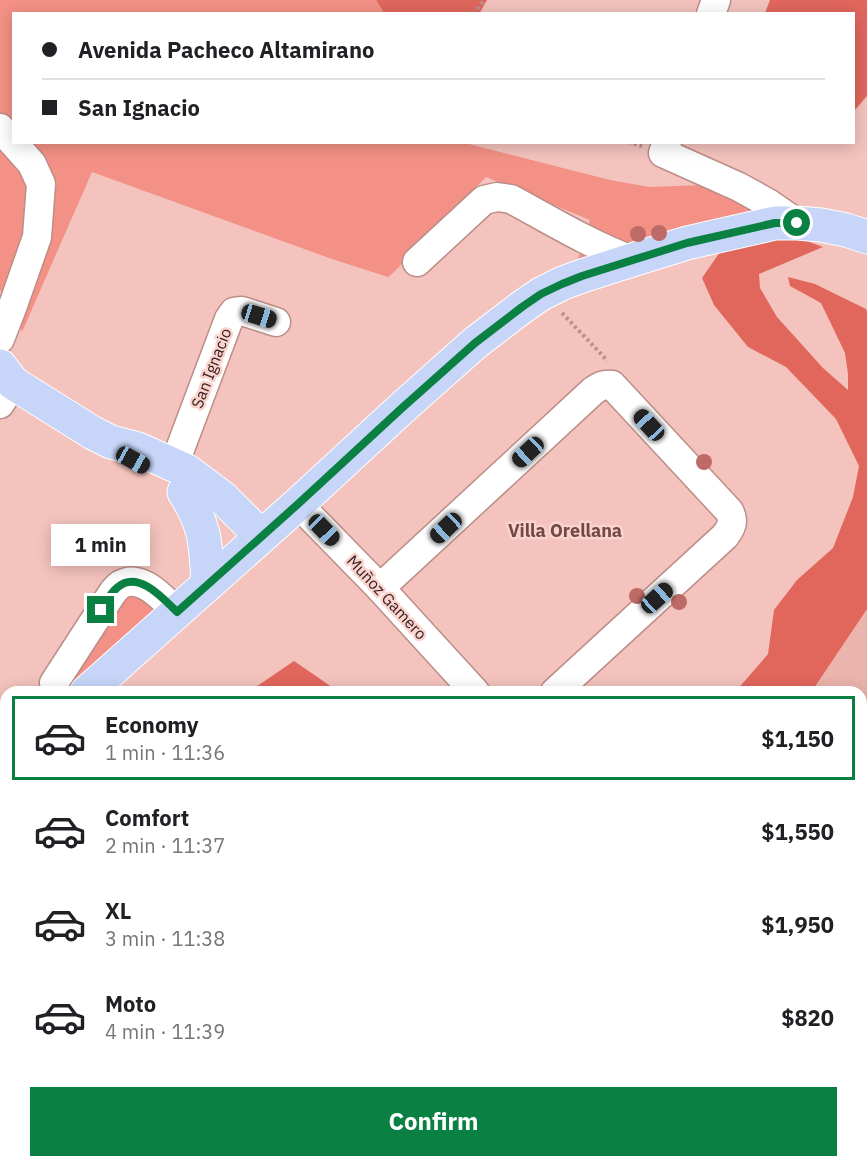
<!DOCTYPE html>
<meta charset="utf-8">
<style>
body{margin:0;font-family:"IBM Plex Sans",sans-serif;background:#f2f2f2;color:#202124;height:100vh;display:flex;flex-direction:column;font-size:22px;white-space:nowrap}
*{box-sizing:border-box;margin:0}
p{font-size:20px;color:#757577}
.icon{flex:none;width:33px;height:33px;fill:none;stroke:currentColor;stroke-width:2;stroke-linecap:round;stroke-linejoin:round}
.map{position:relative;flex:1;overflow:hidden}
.drawer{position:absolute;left:0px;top:686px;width:867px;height:482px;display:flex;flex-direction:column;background:#fff;border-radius:18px 18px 0 0;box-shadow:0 3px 15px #0003}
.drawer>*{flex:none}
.guide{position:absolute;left:12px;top:12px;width:843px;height:132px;border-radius:0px;box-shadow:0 3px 15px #0003;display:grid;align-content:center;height:132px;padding:0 30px;background:#fff}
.end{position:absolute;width:27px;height:27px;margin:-14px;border:8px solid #0b8043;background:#fff;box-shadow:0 0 0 3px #fff}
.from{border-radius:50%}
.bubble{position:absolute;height:42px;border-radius:0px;background:#fff;box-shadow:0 3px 15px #0003;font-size:20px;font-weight:800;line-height:42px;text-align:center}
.car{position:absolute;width:18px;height:36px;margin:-18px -9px;border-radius:8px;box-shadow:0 0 4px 2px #0007;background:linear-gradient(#222 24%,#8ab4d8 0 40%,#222 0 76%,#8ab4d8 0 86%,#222 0)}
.guide b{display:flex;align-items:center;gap:21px;height:57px;font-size:22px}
.guide b+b{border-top:2px solid #e0e0e0}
.guide i{width:15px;height:15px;background:#202124}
ul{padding:10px 0 0;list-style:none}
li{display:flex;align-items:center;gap:18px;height:84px;margin:0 12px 9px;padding:0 18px;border:3px solid transparent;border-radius:0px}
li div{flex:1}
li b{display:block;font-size:22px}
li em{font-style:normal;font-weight:800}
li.current{border-color:#0b8043}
li>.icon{width:54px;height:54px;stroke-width:1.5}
.cta{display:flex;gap:12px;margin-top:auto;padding:12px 30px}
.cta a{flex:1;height:69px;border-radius:0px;background:#0b8043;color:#fff;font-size:24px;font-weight:800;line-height:69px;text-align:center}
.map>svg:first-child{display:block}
</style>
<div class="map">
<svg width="867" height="1166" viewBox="0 0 867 1166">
<rect width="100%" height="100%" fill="#f4c3bd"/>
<!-- built -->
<path fill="#ebb4ac" d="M867,601V762L861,760V692H809Z"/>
<!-- green -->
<g fill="#f39186">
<path d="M0,0H376L384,13L14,14V142L465,143L610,180L649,187L702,185L755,209L753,214L649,243L578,259L590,220L486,177L393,273L388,277L332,259L92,172L22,332L12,308L0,290Z"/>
<path d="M123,588L159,606L72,691H63Z"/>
</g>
<!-- forest -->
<g fill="#e1675d">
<path d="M376,0H487L479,14L384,13Z"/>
<path d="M770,0H867V96L854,111V14L765,13Z"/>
<path d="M785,233L823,247L759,274L760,288L777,317L823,368L848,390V374L845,353L821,303L790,286L788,277L815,284L866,309L867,312V609L812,691H736L768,654L774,610L797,580L833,548L853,497L859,466L836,419L786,367L748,347L714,305L702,278L720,252Z"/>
<path d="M294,661L329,685L335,691H250Z"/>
<path d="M179,1161H270L267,1166H177Z"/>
</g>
<!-- water -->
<path fill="#5abf69" d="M867,828V1166H267L270,1161H861V829Z"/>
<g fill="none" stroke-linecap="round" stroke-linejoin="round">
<defs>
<g id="minor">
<path d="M711,14L716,0"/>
<path d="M0,128L32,164L41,184L37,237L12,308L0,339"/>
<path d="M667,142L663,153L739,187L768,203L797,223"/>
<path d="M417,262L484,200L497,197L511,199C550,220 589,244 632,260"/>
<path d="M0,404L13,383"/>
<path d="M174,465L229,319L234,312L242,311L276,322"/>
<path d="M298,504L380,588L475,692"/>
<path d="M380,588L593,391C600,386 604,384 612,385L729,511C735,521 731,528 725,536L555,692"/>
<path d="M54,683L113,592C115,590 117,587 120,585C141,572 163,599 177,612"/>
<path d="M861,795L867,797"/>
<path d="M0,814L6,821"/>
<path d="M0,1009H6"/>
<path d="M163,1166L165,1163"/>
</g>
<g id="major">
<path d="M0,366L13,383L93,433L111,442L138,449L187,471L223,498L261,536"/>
<path d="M184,492C206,526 206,545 208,584"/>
<path d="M87,692L298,504L402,408L475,343L522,307L541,294L563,283L582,276L632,260L687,243L775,223H797L821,225L846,230L867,237"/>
<path d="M0,767L6,762"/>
</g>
</defs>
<!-- minor casing -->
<use href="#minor" stroke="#bc8e88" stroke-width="31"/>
<!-- major casing -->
<use href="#major" stroke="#fff" stroke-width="35"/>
<!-- path -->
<g stroke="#b8918c" stroke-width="4" stroke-dasharray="3 3" stroke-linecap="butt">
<path d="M474,14L484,0"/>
<path d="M628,142L642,146"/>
<path d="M562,313L604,357L606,362"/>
<path d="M359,1161L366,1166"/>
</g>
<!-- minor -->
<use href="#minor" stroke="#fff" stroke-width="28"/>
<!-- major -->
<use href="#major" stroke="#c6d5f8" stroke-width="33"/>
</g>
<!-- trees -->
<g fill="#be6a66">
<circle cx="659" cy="233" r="8"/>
<circle cx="638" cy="234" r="8"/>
<circle cx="704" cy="462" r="8"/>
<circle cx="637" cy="596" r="8"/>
<circle cx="679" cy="602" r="8"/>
</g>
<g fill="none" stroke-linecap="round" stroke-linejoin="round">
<!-- route -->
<path stroke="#0b8043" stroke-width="8" d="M101,610C106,602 110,593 118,587C138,570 163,598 177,612L298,504L402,408L475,343L522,307L541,294L562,284L582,276L687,243L775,223H797"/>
</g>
<g text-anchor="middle" stroke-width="5" stroke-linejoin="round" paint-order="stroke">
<!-- street labels -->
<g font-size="16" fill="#362321" stroke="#fbd3ce">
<text transform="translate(211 368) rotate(-69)" y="6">San Ignacio</text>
<text transform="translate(387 597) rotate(47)" y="6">Muñoz Gamero</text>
</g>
<!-- neighbourhood labels -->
<g font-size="18" font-weight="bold" fill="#714944" stroke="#fbd3ce">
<text x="565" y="537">Villa Orellana</text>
</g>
</g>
</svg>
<i class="end from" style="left:797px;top:223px"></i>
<i class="end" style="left:101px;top:610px"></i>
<div class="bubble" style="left:51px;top:524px;width:99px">1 min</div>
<i class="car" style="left:259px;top:316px;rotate:107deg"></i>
<i class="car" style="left:649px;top:425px;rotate:317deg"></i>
<i class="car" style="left:528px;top:452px;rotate:227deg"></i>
<i class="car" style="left:133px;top:460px;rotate:119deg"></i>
<i class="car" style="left:446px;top:528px;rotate:227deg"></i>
<i class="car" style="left:324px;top:530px;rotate:136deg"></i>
<i class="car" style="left:657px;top:598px;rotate:48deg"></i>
<div class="guide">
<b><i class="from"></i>Avenida Pacheco Altamirano</b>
<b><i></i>San Ignacio</b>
</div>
<section class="drawer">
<ul>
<li class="current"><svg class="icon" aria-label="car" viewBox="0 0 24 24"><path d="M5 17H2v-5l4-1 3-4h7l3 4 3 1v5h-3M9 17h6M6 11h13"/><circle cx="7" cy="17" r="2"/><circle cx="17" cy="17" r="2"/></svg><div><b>Economy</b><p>1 min · 11:36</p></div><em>$1,150</em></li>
<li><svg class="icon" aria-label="car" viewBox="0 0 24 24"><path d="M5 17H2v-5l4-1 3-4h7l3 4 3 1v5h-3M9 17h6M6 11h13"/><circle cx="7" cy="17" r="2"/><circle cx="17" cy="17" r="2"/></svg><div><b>Comfort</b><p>2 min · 11:37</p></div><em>$1,550</em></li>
<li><svg class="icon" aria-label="car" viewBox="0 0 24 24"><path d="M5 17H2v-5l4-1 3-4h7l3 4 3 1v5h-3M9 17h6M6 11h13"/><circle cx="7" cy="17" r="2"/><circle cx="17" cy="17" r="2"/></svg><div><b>XL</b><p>3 min · 11:38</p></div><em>$1,950</em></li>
<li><svg class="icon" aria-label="car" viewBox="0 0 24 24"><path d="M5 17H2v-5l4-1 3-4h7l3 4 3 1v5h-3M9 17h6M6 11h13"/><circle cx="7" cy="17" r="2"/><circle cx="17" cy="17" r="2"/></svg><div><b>Moto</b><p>4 min · 11:39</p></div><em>$820</em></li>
</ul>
<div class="cta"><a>Confirm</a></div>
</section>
</div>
